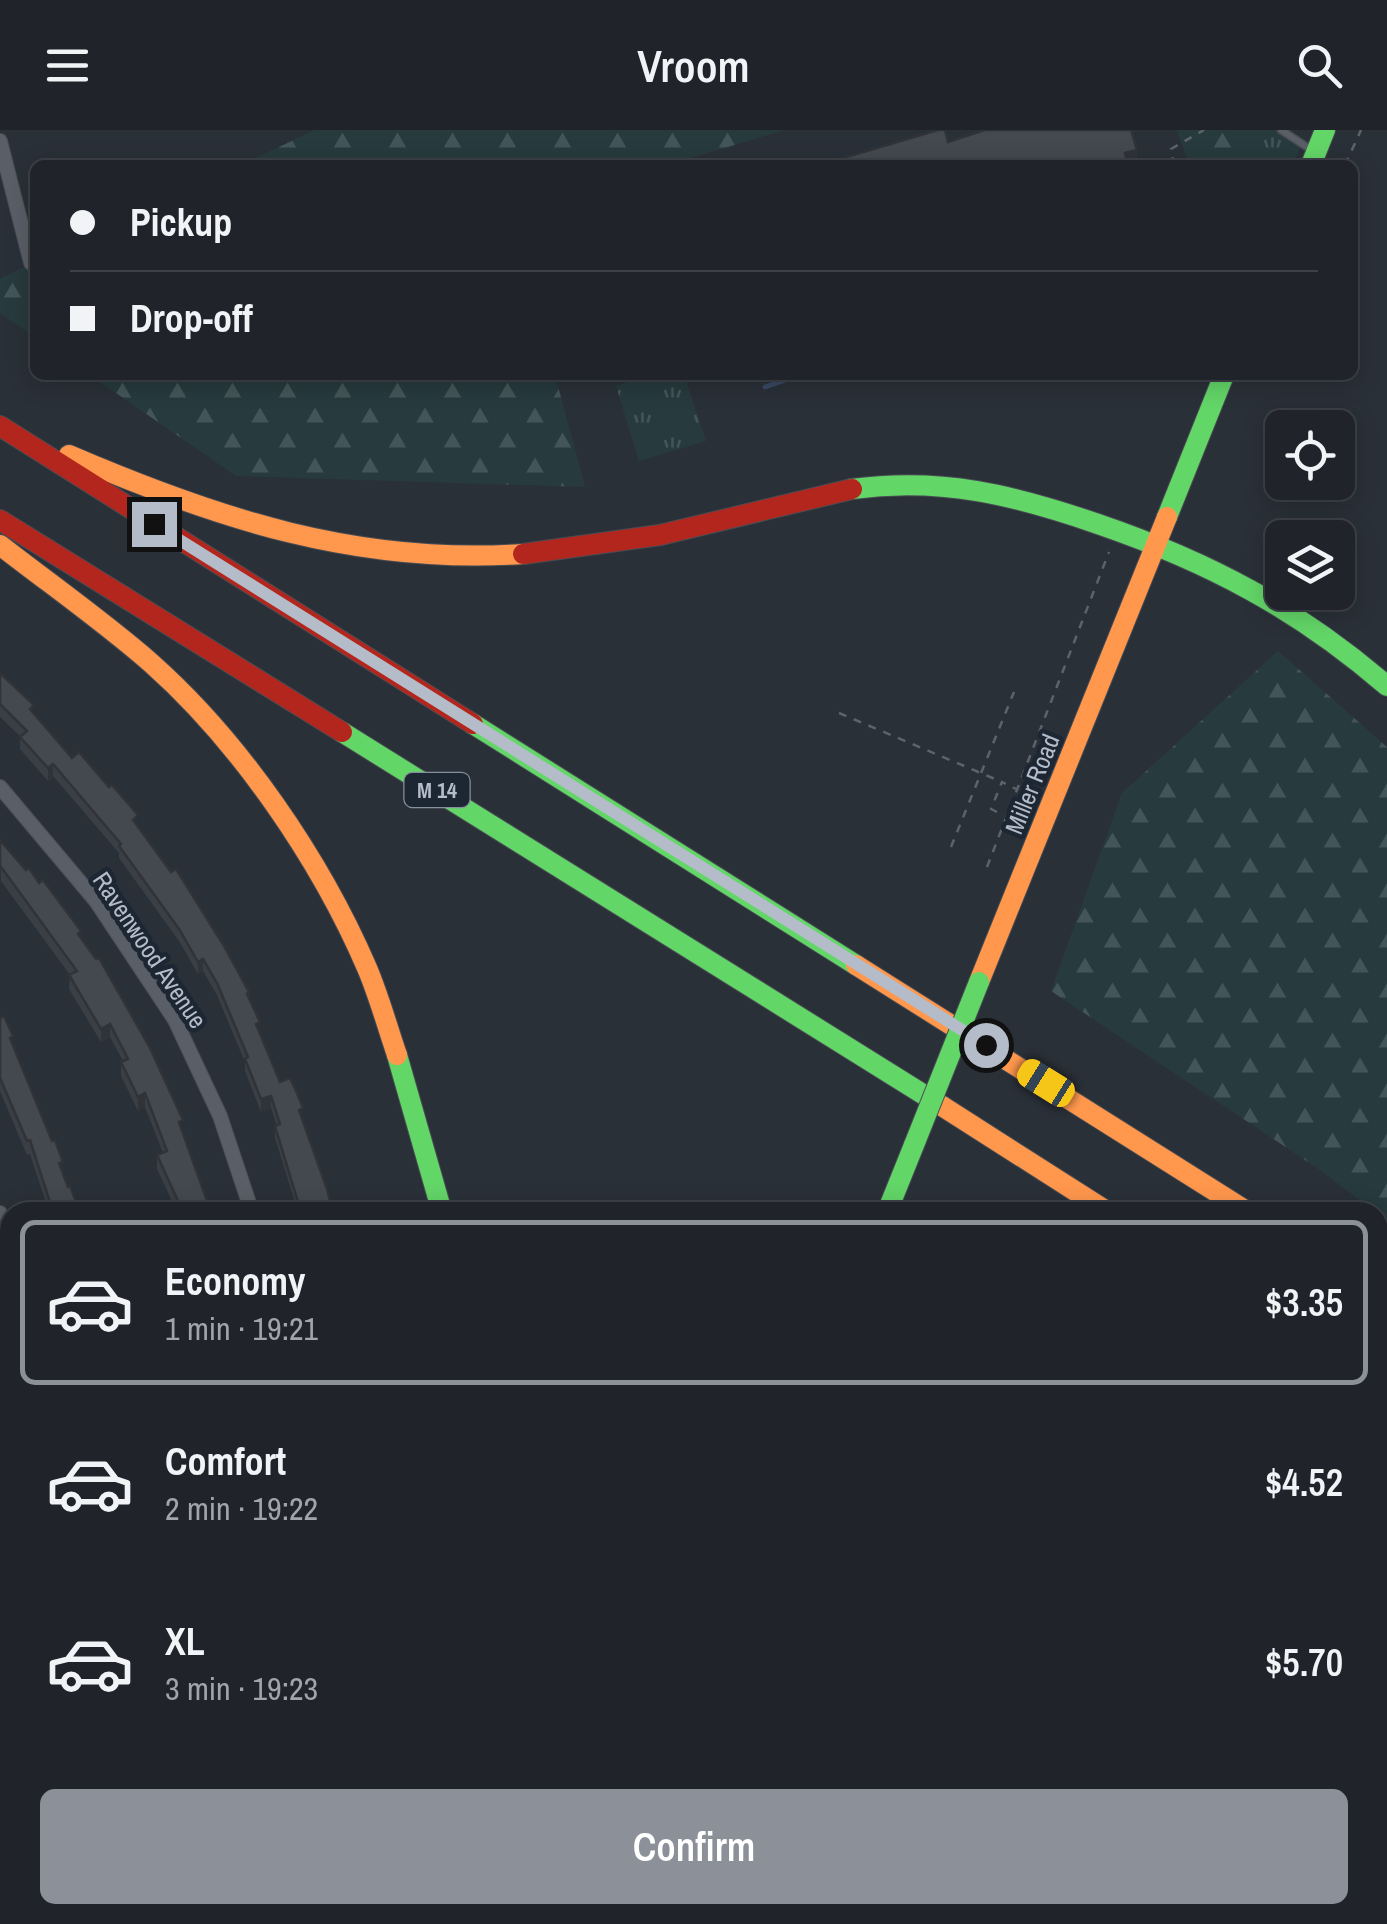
<!DOCTYPE html>
<meta charset="utf-8">
<style>
body{margin:0;font-family:"Archivo Narrow",sans-serif;background:#2d3036;color:#f1f3f6;height:100vh;display:flex;flex-direction:column;font-size:38px;white-space:nowrap}
*{box-sizing:border-box;margin:0}
p{font-size:32px;color:#a2a4a8}
.icon{flex:none;width:55px;height:55px;fill:none;stroke:currentColor;stroke-width:2;stroke-linecap:round;stroke-linejoin:round}
.map{position:relative;flex:1;overflow:hidden}
.panel{position:absolute;left:0px;top:1072px;width:1388px;height:722px;display:flex;flex-direction:column;background:#20242a;border-radius:30px 30px 0 0;box-shadow:0 5px 25px #0003,0 0 0 2px #3d4147}
.panel>*{flex:none}
.guide{position:absolute;left:30px;top:30px;width:1328px;height:220px;border-radius:15px;box-shadow:0 5px 25px #0003,0 0 0 2px #3d4147;display:grid;align-content:center;height:220px;padding:0 40px;background:#20242a}
.buttons{position:absolute;left:1265px;top:280px;display:grid;gap:20px}
.buttons a{display:grid;place-items:center;width:90px;height:90px;border-radius:15px;background:#20242a;box-shadow:0 5px 25px #0003,0 0 0 2px #3d4147;font-size:50px}
.end{position:absolute;width:45px;height:45px;margin:-22px;border:12px solid #b4bcc9;background:#111;box-shadow:0 0 0 5px #111}
.from{border-radius:50%}
.car{position:absolute;width:30px;height:60px;margin:-30px -15px;border-radius:12px;box-shadow:0 0 8px 2px #0007;background:linear-gradient(#f5c518 24%,#345 0 40%,#f5c518 0 76%,#345 0 86%,#f5c518 0)}
.guide b{display:flex;align-items:center;gap:35px;height:95px;font-size:38px}
.guide b+b{border-top:2px solid #3d4147}
.guide i{width:25px;height:25px;background:#f1f3f6}
ul{padding:18px 0 0;list-style:none}
li{display:flex;align-items:center;gap:30px;height:165px;margin:0 20px 15px;padding:0 20px;border:5px solid transparent;border-radius:15px}
li div{flex:1}
li b{display:block;font-size:38px}
li em{font-style:normal;font-weight:600}
li.current{border-color:#8c9099}
li>.icon{width:90px;height:90px;stroke-width:1.5}
.button{display:flex;gap:20px;margin-top:auto;padding:20px 40px}
.button a{flex:1;height:115px;border-radius:15px;background:#8c9099;color:#fff;font-size:40px;font-weight:600;line-height:115px;text-align:center}
header{display:flex;justify-content:space-between;align-items:center;height:130px;padding:0 40px;background:#20242a;font-size:45px;font-weight:600}
.map>svg:first-child{display:block}
</style>
<header><svg class="icon" aria-label="menu" viewBox="0 0 24 24"><path d="M4 6h16M4 12h16M4 18h16"/></svg>Vroom<svg class="icon" aria-label="search" viewBox="0 0 24 24"><circle cx="10" cy="10" r="6"/><path d="M15 15l6 6"/></svg></header>
<div class="map">
<svg width="1387" height="1794" viewBox="0 0 1387 1794">
<defs>
<pattern id="grass-tufts" width="24" height="20" patternUnits="userSpaceOnUse" patternTransform="scale(2.5)"><rect width="24" height="20" fill="#273a3e"/><path d="M3 7l-1-3M5 7V3M7 7l1-3M15 17l-1-3M17 17v-4M19 17l1-3" fill="none" stroke="#445559"/></pattern>
<pattern id="forest-firs" width="22" height="20" patternUnits="userSpaceOnUse" patternTransform="scale(2.5)"><rect width="22" height="20" fill="#273a3e"/><path d="M5 1l3.5 6h-7zM16 11l3.5 6h-7z" fill="#445559"/></pattern>
</defs>
<rect width="100%" height="100%" fill="#2a3038"/>
<!-- grass -->
<g fill="url(#grass-tufts)">
<path d="M1206,0H1288L1301,15L1292,35H1217Z"/>
<path d="M652,245H684L706,311L639,331L616,256Z"/>
</g>
<!-- forest -->
<g fill="url(#forest-firs)">
<path d="M315,0H785L667,35H241Z"/>
<path d="M1177,0H1261L1229,35H1189Z"/>
<path d="M35,132V207L0,183V149Z"/>
<path d="M90,245H555L585,357L236,346Z"/>
<path d="M1278,521L1387,617V1091L1320,1040L1051,861L1122,663Z"/>
</g>
<g fill="none" stroke-linecap="round" stroke-linejoin="round">
<!-- stream -->
<path stroke="#384963" stroke-width="5" d="M765,257L800,245"/>
<defs>
<path id="lane" d="M1281,0L1310,19"/>
<g id="street">
<path d="M0,11L31,133"/>
<path d="M0,657L96,771L175,890L220,986L252,1082"/>
<path d="M0,1083L10,1109"/>
<path d="M0,1186L10,1181"/>
<path d="M1378,1559L1387,1568"/>
<path d="M1378,1724L1387,1721"/>
<path d="M150,1794V1785"/>
<path d="M338,1794L342,1785"/>
<path d="M1126,1794L1159,1785"/>
</g>
<g id="fast">
<path d="M1311,35L1325,0"/>
<path d="M852,359C942,347 1014,365 1098,394C1209,432 1298,479 1387,556"/>
<path d="M1167,387L1224,245"/>
<path d="M473,594L856,835"/>
<path d="M342,602L942,976"/>
<path d="M397,925L442,1082"/>
<path d="M887,1082L914,1015"/>
<path d="M1378,1268L1387,1274"/>
</g>
<g id="slow">
<path d="M69,325C218,389 358,435 523,424"/>
<path d="M0,415C50,454 103,491 151,533C240,612 320,729 367,838C379,866 387,896 397,925"/>
<path d="M856,835L1248,1082"/>
<path d="M979,852L1167,387"/>
<path d="M942,976L1108,1082"/>
<path d="M1378,1174L1387,1181"/>
<path d="M1378,1449L1387,1454"/>
<path d="M601,1794L605,1785"/>
</g>
<g id="jam">
<path d="M0,296L473,594"/>
<path d="M0,390L342,602"/>
<path d="M523,424L660,405L852,359"/>
</g>
</defs>
<!-- lane casing -->
<use href="#lane" stroke="#484c53" stroke-width="9"/>
<!-- street casing -->
<use href="#street" stroke="#484c53" stroke-width="16"/>
<!-- fast casing -->
<use href="#fast" stroke="#484c53" stroke-width="22"/>
<!-- slow casing -->
<use href="#slow" stroke="#484c53" stroke-width="22"/>
<!-- jam casing -->
<use href="#jam" stroke="#484c53" stroke-width="22"/>
<!-- path -->
<g stroke="#5d636a" stroke-width="2.5" stroke-dasharray="8 8" stroke-linecap="butt">
<path d="M1174,35L1171,19L1204,0"/>
<path d="M1345,35L1361,0"/>
<path d="M839,583L1002,652"/>
<path d="M997,682L991,679L1002,652L1016,659"/>
<path d="M951,717L1014,562"/>
<path d="M987,737L1109,422"/>
</g>
<!-- lane -->
<use href="#lane" stroke="#5a5e66" stroke-width="6"/>
<!-- street -->
<use href="#street" stroke="#5a5e66" stroke-width="14"/>
<!-- fast -->
<use href="#fast" stroke="#63d668" stroke-width="20"/>
<!-- slow -->
<use href="#slow" stroke="#ff974d" stroke-width="20"/>
<!-- jam -->
<use href="#jam" stroke="#b3261e" stroke-width="20"/>
<defs>
<path id="fast-bridge" d="M914,1015L979,852"/>
</defs>
<!-- fast-bridge casing -->
<use href="#fast-bridge" stroke="#484c53" stroke-width="22" stroke-linecap="butt"/>
<!-- fast-bridge -->
<use href="#fast-bridge" stroke="#63d668" stroke-width="20"/>
</g>
<!-- wall -->
<g fill="#3a3f45">
<path d="M0,543L72,628L138,697L249,869L260,905L280,952L303,991L333,1082H298L275,1008V996H277L271,978L261,982L245,941V932L217,865L203,841L198,844L179,811L119,728V723L53,646L48,651L20,619V606L0,587Z"/>
<path d="M0,710L81,809L183,1004L211,1082H177L157,1039V1025L163,1023L145,977L138,981L121,946V932L123,931L110,907L101,912L69,859L70,845L1,751Z"/>
<path d="M0,888L13,916L63,1045L80,1082H49L30,1024L27,1025L0,961Z"/>
<path d="M1387,1733V1793L1368,1794L1365,1786L1343,1793L1341,1785H1378Z"/>
<path d="M72,1785H106L109,1794H72Z"/>
<path d="M181,1785H227L228,1794H183Z"/>
<path d="M243,1785H286L257,1790L243,1787Z"/>
</g>
<!-- shaded-wall -->
<g fill="#303338">
<path d="M1137,20V35H1125V23Z"/>
<path d="M53,634V646L48,651V638Z"/>
<path d="M203,829V841L198,844V832Z"/>
<path d="M110,894V907L101,912V899Z"/>
<path d="M145,963V977L138,981V967Z"/>
<path d="M271,966V978L261,982V969Z"/>
<path d="M10,1249V1261L0,1271V1259Z"/>
<path d="M1387,1776V1793L1369,1794V1785H1378V1779Z"/>
<path d="M686,1785H732L698,1794H667V1790Z"/>
<path d="M1343,1785H1365V1786L1343,1793Z"/>
</g>
<!-- building -->
<g fill="#444950" stroke="#303338" stroke-width="2.5">
<path d="M938,0H945L948,12L985,0H1131L1137,20L1125,23L1128,35H819Z"/>
<path d="M0,543L34,575L30,579L72,628L79,622L109,657L112,655L138,685L133,690L171,742L176,739L224,816L249,862L247,864L260,892L256,894L280,952L290,948L297,963L303,978L299,980L327,1059L333,1082H301L275,996L280,994L271,966L261,969L245,929L248,927L217,853L203,829L198,832L179,799L119,716L121,714L53,634L48,638L20,607L27,601L0,574Z"/>
<path d="M0,710L26,740L29,738L39,753L43,750L81,801L78,804L96,829L99,828L150,918L183,990L179,992L211,1082H183L157,1025L167,1021L145,963L138,967L121,932L128,929L110,894L101,899L69,845L77,841L1,737L0,738Z"/>
<path d="M4,886L13,906L10,908L52,1011L55,1010L63,1032L59,1033L68,1057L70,1056L80,1082H53L30,1010L27,1011L0,948V888Z"/>
<path d="M6,1208L10,1213V1249L0,1259V1214Z"/>
<path d="M1387,1733V1776L1378,1779V1736Z"/>
<path d="M81,1785H106L109,1794H84Z"/>
<path d="M183,1785H227L228,1790L206,1794H185Z"/>
<path d="M258,1785H283L281,1794H256Z"/>
<path d="M485,1785H511L521,1789L519,1794H481Z"/>
<path d="M665,1785H686L667,1790Z"/>
<path d="M740,1785H758L760,1794H743Z"/>
<path d="M839,1785H861L863,1793L841,1794Z"/>
</g>
<g fill="none" stroke-linecap="round" stroke-linejoin="round">
<!-- route -->
<path stroke="#b4bcc9" stroke-width="12" d="M154,394L986,915"/>
</g>
<g text-anchor="middle" stroke-width="9" stroke-linejoin="round" paint-order="stroke">
<!-- shield labels -->
<rect fill="#1d2633" stroke="#878f9c" stroke-width="2.5" x="404.5" y="643" width="65" height="34" rx="8"/>
<g font-size="22" font-weight="bold" fill="#b4bcc9">
<text x="437" y="668">M 14</text>
</g>
<!-- street labels -->
<g font-size="25" fill="#b4bcc9" stroke="#1d2633">
<text transform="translate(1032 654) rotate(-68)" y="9">Miller Road</text>
<text transform="translate(150 820) rotate(56)" y="9">Ravenwood Avenue</text>
</g>
</g>
</svg>
<div class="buttons">
<a><svg class="icon" aria-label="locate" viewBox="0 0 24 24"><circle cx="12" cy="12" r="6"/><path d="M12 2v4M12 18v4M2 12h4M18 12h4"/></svg></a>
<a><svg class="icon" aria-label="layers" viewBox="0 0 24 24"><path d="M12 4l9 5-9 5-9-5zM3 14l9 5 9-5"/></svg></a>
</div>
<i class="end from" style="left:986px;top:915px"></i>
<i class="end" style="left:154px;top:394px"></i>
<i class="car" style="left:1046px;top:953px;rotate:302deg"></i>
<div class="guide">
<b><i class="from"></i>Pickup</b>
<b><i></i>Drop-off</b>
</div>
<section class="panel">
<ul>
<li class="current"><svg class="icon" aria-label="car" viewBox="0 0 24 24"><path d="M5 17H2v-5l4-1 3-4h7l3 4 3 1v5h-3M9 17h6M6 11h13"/><circle cx="7" cy="17" r="2"/><circle cx="17" cy="17" r="2"/></svg><div><b>Economy</b><p>1 min · 19:21</p></div><em>$3.35</em></li>
<li><svg class="icon" aria-label="car" viewBox="0 0 24 24"><path d="M5 17H2v-5l4-1 3-4h7l3 4 3 1v5h-3M9 17h6M6 11h13"/><circle cx="7" cy="17" r="2"/><circle cx="17" cy="17" r="2"/></svg><div><b>Comfort</b><p>2 min · 19:22</p></div><em>$4.52</em></li>
<li><svg class="icon" aria-label="car" viewBox="0 0 24 24"><path d="M5 17H2v-5l4-1 3-4h7l3 4 3 1v5h-3M9 17h6M6 11h13"/><circle cx="7" cy="17" r="2"/><circle cx="17" cy="17" r="2"/></svg><div><b>XL</b><p>3 min · 19:23</p></div><em>$5.70</em></li>
</ul>
<div class="button"><a>Confirm</a></div>
</section>
</div>
